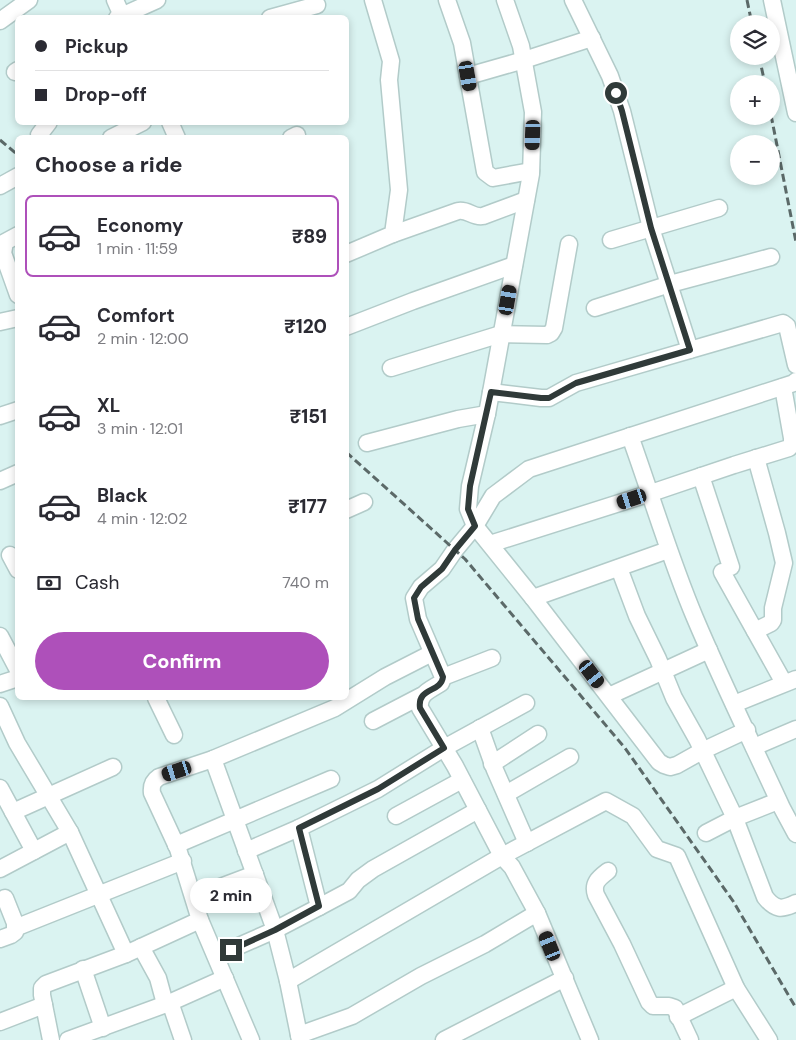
<!DOCTYPE html>
<meta charset="utf-8">
<style>
body{margin:0;font-family:"DM Sans",sans-serif;background:#f7f7f7;color:#2b2b33;height:100vh;display:flex;flex-direction:column;font-size:19px;white-space:nowrap}
*{box-sizing:border-box;margin:0}
p{font-size:16px;color:#7c7c81}
.icon{flex:none;width:28px;height:28px;fill:none;stroke:currentColor;stroke-width:2;stroke-linecap:round;stroke-linejoin:round}
.map{position:relative;flex:1;overflow:hidden}
.panel{position:absolute;left:15px;top:135px;width:334px;height:565px;display:flex;flex-direction:column;background:#fff;border-radius:8px;box-shadow:0 2px 8px #0003}
.panel>*{flex:none}
.hud{position:absolute;left:15px;top:15px;width:334px;height:110px;border-radius:8px;box-shadow:0 2px 8px #0003;display:grid;align-content:center;height:110px;padding:0 20px;background:#fff}
.fabs{position:absolute;left:730px;top:15px;display:grid;gap:10px}
.fabs a{display:grid;place-items:center;width:50px;height:50px;border-radius:50%;background:#fff;box-shadow:0 2px 8px #0003;font-size:25px}
.end{position:absolute;width:22px;height:22px;margin:-11px;border:6px solid #303a39;background:#fff;box-shadow:0 0 0 2px #fff}
.from{border-radius:50%}
.bubble{position:absolute;height:35px;border-radius:18px;background:#fff;box-shadow:0 2px 8px #0003;font-size:16px;font-weight:800;line-height:35px;text-align:center}
.car{position:absolute;width:15px;height:30px;margin:-15px -8px;border-radius:6px;box-shadow:0 0 4px 1px #0007;background:linear-gradient(#222 24%,#8ab4d8 0 40%,#222 0 76%,#8ab4d8 0 86%,#222 0)}
.hud b{display:flex;align-items:center;gap:18px;height:48px;font-size:19px}
.hud b+b{border-top:1px solid #e1e1e2}
.hud i{width:12px;height:12px;background:#2b2b33}
ul{padding:0;list-style:none}
li{display:flex;align-items:center;gap:15px;height:82px;margin:0 10px 8px;padding:0 10px;border:2px solid transparent;border-radius:8px}
li div{flex:1}
li b{display:block;font-size:19px}
li em{font-style:normal;font-weight:800}
li.current{border-color:#ae50ba}
li>.icon{width:45px;height:45px;stroke-width:1.5}
h2{padding:0 20px;font-size:22px;line-height:60px}
.pay{display:flex;align-items:center;gap:12px;height:55px;padding:0 20px;font-size:19px}
.pay p{margin-inline-start:auto}
.button{display:flex;gap:10px;margin-top:auto;padding:10px 20px}
.button a{flex:1;height:58px;border-radius:30px;background:#ae50ba;color:#fff;font-size:20px;font-weight:800;line-height:58px;text-align:center}
.map>svg:first-child{display:block}
</style>
<div class="map">
<svg width="796" height="1040" viewBox="0 0 796 1040">
<rect width="100%" height="100%" fill="#daf3f1"/>
<g fill="none" stroke-linecap="round" stroke-linejoin="round">
<defs>
<g id="minor">
<path d="M115,0L123,18"/>
<path d="M447,0L462,43L485,172L493,178L531,171"/>
<path d="M505,0L521,46L533,112L531,174L487,414L470,486L468,509L475,526L533,598L659,762L664,765L670,767L677,765L702,751L747,730"/>
<path d="M573,0L610,76L622,111L651,228L690,350"/>
<path d="M772,0L796,113"/>
<path d="M117,18L157,0"/>
<path d="M270,18L317,5"/>
<path d="M0,21L29,0"/>
<path d="M15,72L18,70"/>
<path d="M468,76L524,60L592,38"/>
<path d="M170,122L177,138"/>
<path d="M39,135L49,122"/>
<path d="M111,138L143,122"/>
<path d="M291,138L297,135"/>
<path d="M0,186L18,176"/>
<path d="M393,234L458,211C468,209 473,218 483,216L526,200"/>
<path d="M18,235L5,242L3,253L18,295"/>
<path d="M611,240L719,208"/>
<path d="M346,254L393,234L399,190L389,80L391,61L373,0"/>
<path d="M595,308L670,284L771,257"/>
<path d="M0,322L18,318"/>
<path d="M346,327L413,301L514,265"/>
<path d="M391,368L501,334L547,335L551,333L554,328L569,244"/>
<path d="M491,392L541,398H549L576,383L783,323L787,326L796,365"/>
<path d="M0,416L18,410"/>
<path d="M630,436C652,497 670,559 695,618C722,682 753,745 782,808L796,834"/>
<path d="M367,443L458,419L487,414"/>
<path d="M701,476L731,567"/>
<path d="M0,481L18,473"/>
<path d="M346,510L364,502"/>
<path d="M490,544L654,492L734,465L789,448L792,444V438L783,387"/>
<path d="M10,555L18,570"/>
<path d="M619,568L637,616L658,659L674,698L697,739L734,816L765,897C775,910 782,910 796,903"/>
<path d="M722,572L784,683"/>
<path d="M533,598L668,550"/>
<path d="M755,631L771,623L773,620V608L784,563L777,533L756,458"/>
<path d="M0,636L18,670"/>
<path d="M443,677L492,658"/>
<path d="M0,684L18,678"/>
<path d="M609,696L709,650"/>
<path d="M156,698L174,735"/>
<path d="M734,704L796,679"/>
<path d="M0,706L17,743L70,832L126,954"/>
<path d="M373,721L421,696"/>
<path d="M480,728L495,770L527,843"/>
<path d="M754,747L796,729"/>
<path d="M213,759L275,930L288,981L300,1040"/>
<path d="M492,764L538,734"/>
<path d="M0,788L34,851"/>
<path d="M506,794L570,757"/>
<path d="M13,812L113,767"/>
<path d="M396,816L462,780"/>
<path d="M706,833L735,818L778,801"/>
<path d="M176,845L331,779"/>
<path d="M246,851L299,828"/>
<path d="M0,869L70,832"/>
<path d="M608,871C599,878 592,883 596,895L622,944L649,1002L653,1006H669L675,1008L690,1040"/>
<path d="M194,897L255,874"/>
<path d="M319,907L349,891L358,880L373,869L478,810"/>
<path d="M15,928L183,861"/>
<path d="M0,939L11,935L15,932V923L5,898"/>
<path d="M141,947L158,978L164,1000L171,1005L183,1040"/>
<path d="M216,956L275,930L319,907L299,828L378,789L444,748L526,703"/>
<path d="M83,969L103,1028"/>
<path d="M288,981L502,856L606,801L633,816L657,849L677,856L736,988L769,1040"/>
<path d="M678,1017L736,988"/>
<path d="M0,1022L44,1005"/>
<path d="M299,1035L352,1016L421,976L485,944L537,913"/>
<path d="M51,1040L42,995V988L46,984L126,954L200,920"/>
<path d="M68,1040L169,1003L225,978"/>
<path d="M251,1040L200,920L178,849L152,793C151,785 153,781 159,777L213,759L335,708L385,677L432,653"/>
<path d="M444,1040L565,978"/>
<path d="M590,1040L537,913L512,867L502,856L455,766L420,708C418,694 430,690 441,683L443,677L418,619L414,598L421,587L442,569L455,550L475,526L493,496L529,469L794,383L796,381"/>
</g>
</defs>
<!-- minor casing -->
<use href="#minor" stroke="#b2cbc9" stroke-width="19"/>
<!-- minor -->
<use href="#minor" stroke="#fff" stroke-width="16"/>
<!-- rail -->
<g stroke="#5b6968" stroke-width="3" stroke-dasharray="8 4" stroke-linecap="butt">
<path d="M747,0L752,24"/>
<path d="M759,56L765,84"/>
<path d="M771,115L796,242"/>
<path d="M0,140L18,155"/>
<path d="M346,452L465,559L625,748L733,901L796,1008"/>
</g>
</g>
<g fill="none" stroke-linecap="round" stroke-linejoin="round">
<!-- route -->
<path stroke="#303a39" stroke-width="6" d="M231,950L275,930L319,906L299,828L378,789L444,748L420,708C417,687 441,693 443,677L418,619L414,598L421,587L442,569L455,550L475,526L468,509L470,486L491,392L541,398H549L576,383L690,350L651,228L622,111L616,93"/>
</g>
</svg>
<div class="fabs">
<a><svg class="icon" aria-label="layers" viewBox="0 0 24 24"><path d="M12 4l9 5-9 5-9-5zM3 14l9 5 9-5"/></svg></a>
<a>+</a>
<a>−</a>
</div>
<i class="end from" style="left:616px;top:93px"></i>
<i class="end" style="left:231px;top:950px"></i>
<div class="bubble" style="left:190px;top:878px;width:82px">2 min</div>
<i class="car" style="left:468px;top:76px;rotate:170deg"></i>
<i class="car" style="left:533px;top:135px;rotate:182deg"></i>
<i class="car" style="left:508px;top:300px;rotate:10deg"></i>
<i class="car" style="left:632px;top:499px;rotate:252deg"></i>
<i class="car" style="left:592px;top:674px;rotate:143deg"></i>
<i class="car" style="left:177px;top:771px;rotate:252deg"></i>
<i class="car" style="left:550px;top:946px;rotate:338deg"></i>
<div class="hud">
<b><i class="from"></i>Pickup</b>
<b><i></i>Drop-off</b>
</div>
<section class="panel">
<h2>Choose a ride</h2>
<ul>
<li class="current"><svg class="icon" aria-label="car" viewBox="0 0 24 24"><path d="M5 17H2v-5l4-1 3-4h7l3 4 3 1v5h-3M9 17h6M6 11h13"/><circle cx="7" cy="17" r="2"/><circle cx="17" cy="17" r="2"/></svg><div><b>Economy</b><p>1 min · 11:59</p></div><em>₹89</em></li>
<li><svg class="icon" aria-label="car" viewBox="0 0 24 24"><path d="M5 17H2v-5l4-1 3-4h7l3 4 3 1v5h-3M9 17h6M6 11h13"/><circle cx="7" cy="17" r="2"/><circle cx="17" cy="17" r="2"/></svg><div><b>Comfort</b><p>2 min · 12:00</p></div><em>₹120</em></li>
<li><svg class="icon" aria-label="car" viewBox="0 0 24 24"><path d="M5 17H2v-5l4-1 3-4h7l3 4 3 1v5h-3M9 17h6M6 11h13"/><circle cx="7" cy="17" r="2"/><circle cx="17" cy="17" r="2"/></svg><div><b>XL</b><p>3 min · 12:01</p></div><em>₹151</em></li>
<li><svg class="icon" aria-label="car" viewBox="0 0 24 24"><path d="M5 17H2v-5l4-1 3-4h7l3 4 3 1v5h-3M9 17h6M6 11h13"/><circle cx="7" cy="17" r="2"/><circle cx="17" cy="17" r="2"/></svg><div><b>Black</b><p>4 min · 12:02</p></div><em>₹177</em></li>
</ul>
<div class="pay"><svg class="icon" aria-label="cash" viewBox="0 0 24 24"><path d="M3 7h18v10H3z"/><circle cx="12" cy="12" r="2"/></svg>Cash<p>740 m</p></div>
<div class="button"><a>Confirm</a></div>
</section>
</div>
